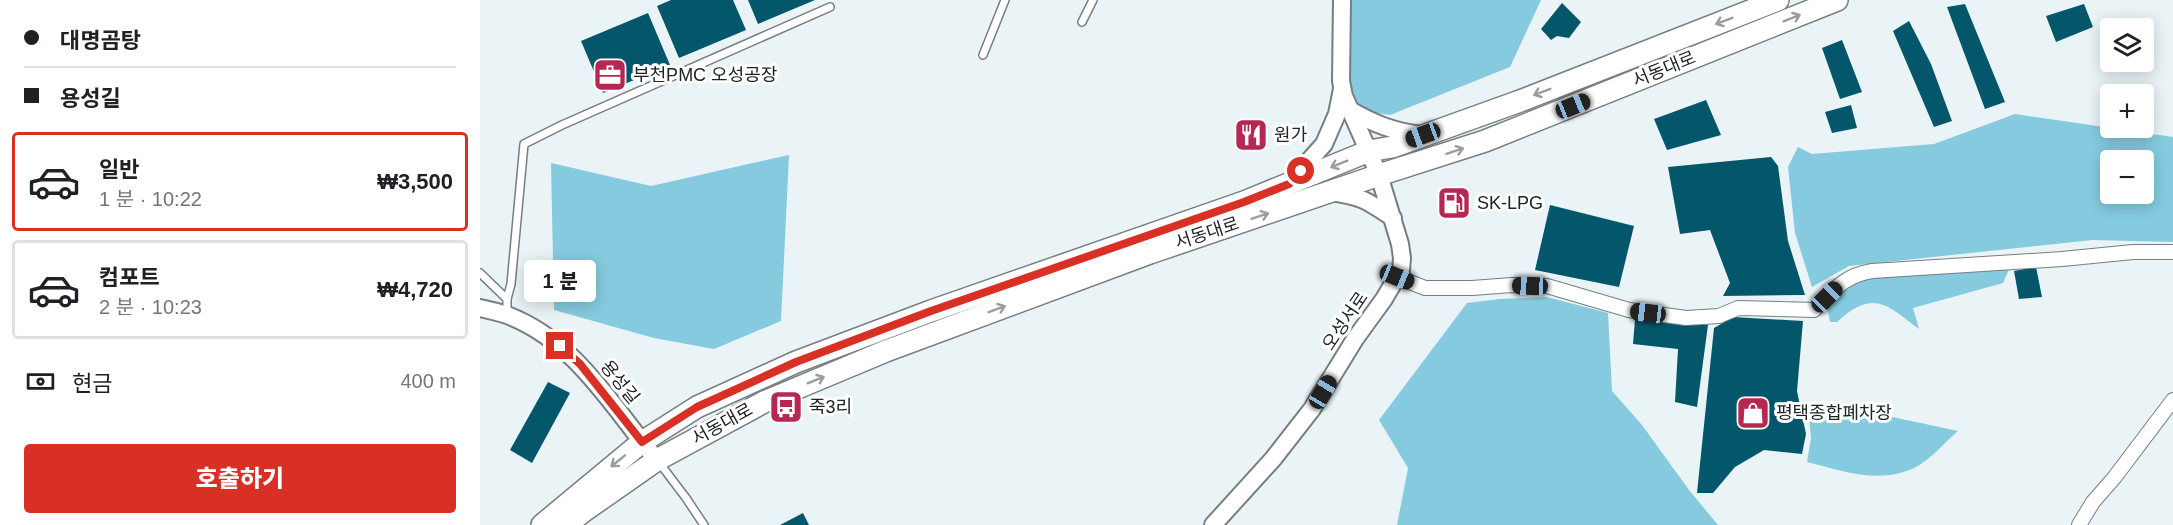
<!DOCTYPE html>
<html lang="ko">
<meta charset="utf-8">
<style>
body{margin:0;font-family:Arial,"Noto Sans KR",sans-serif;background:#f6f6f6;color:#202124;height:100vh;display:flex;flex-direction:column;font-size:22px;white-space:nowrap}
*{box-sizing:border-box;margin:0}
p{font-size:20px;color:#757577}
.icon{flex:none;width:33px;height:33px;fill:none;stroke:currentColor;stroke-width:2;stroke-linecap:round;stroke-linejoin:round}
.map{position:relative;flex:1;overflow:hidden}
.details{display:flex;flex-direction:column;background:#fff;width:480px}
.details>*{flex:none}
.top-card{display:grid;align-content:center;height:132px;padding:0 24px;background:#fff}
.tools{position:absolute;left:1620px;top:18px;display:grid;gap:12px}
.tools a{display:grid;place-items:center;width:54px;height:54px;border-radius:6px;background:#fff;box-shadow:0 3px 15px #0003;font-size:30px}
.end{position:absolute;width:27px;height:27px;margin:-14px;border:8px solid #d93025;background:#fff;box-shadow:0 0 0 3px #fff}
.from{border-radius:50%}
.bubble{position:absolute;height:42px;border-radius:6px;background:#fff;box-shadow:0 3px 15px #0003;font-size:20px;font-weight:800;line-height:42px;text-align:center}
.car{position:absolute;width:18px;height:36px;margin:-18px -9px;border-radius:8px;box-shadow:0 0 4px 2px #0007;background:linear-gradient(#222 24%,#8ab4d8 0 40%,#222 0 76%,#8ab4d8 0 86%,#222 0)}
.top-card b{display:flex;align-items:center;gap:21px;height:57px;font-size:22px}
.top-card b+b{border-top:2px solid #e0e0e0}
.top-card i{width:15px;height:15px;background:#202124}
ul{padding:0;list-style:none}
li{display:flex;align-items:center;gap:18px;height:99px;margin:0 12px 9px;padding:0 12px;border:3px solid #e0e0e0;border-radius:6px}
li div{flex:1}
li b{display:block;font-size:22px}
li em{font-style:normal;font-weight:800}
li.current{border-color:#d93025}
li>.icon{width:54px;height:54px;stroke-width:1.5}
.pay{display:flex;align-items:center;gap:15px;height:66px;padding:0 24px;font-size:22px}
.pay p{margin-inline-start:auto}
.action{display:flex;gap:12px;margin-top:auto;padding:12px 24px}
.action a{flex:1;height:69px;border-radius:6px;background:#d93025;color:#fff;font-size:24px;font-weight:800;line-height:69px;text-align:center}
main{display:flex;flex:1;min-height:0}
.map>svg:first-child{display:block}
</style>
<main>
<section class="details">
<div class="top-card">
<b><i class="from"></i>대명곰탕</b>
<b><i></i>용성길</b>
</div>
<ul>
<li class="current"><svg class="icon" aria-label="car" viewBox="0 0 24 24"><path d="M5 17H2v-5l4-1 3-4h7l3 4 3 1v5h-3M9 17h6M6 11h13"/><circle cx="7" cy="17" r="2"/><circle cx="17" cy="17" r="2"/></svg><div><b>일반</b><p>1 분 · 10:22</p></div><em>₩3,500</em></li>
<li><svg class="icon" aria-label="car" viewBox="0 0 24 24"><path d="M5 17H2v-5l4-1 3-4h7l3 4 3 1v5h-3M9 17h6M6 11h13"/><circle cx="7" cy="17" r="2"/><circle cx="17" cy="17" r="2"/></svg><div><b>컴포트</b><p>2 분 · 10:23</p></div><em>₩4,720</em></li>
</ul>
<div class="pay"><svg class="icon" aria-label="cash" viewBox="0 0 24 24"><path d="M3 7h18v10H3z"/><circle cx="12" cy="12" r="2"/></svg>현금<p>400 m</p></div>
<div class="action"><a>호출하기</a></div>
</section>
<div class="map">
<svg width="1693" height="525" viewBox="0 0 1693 525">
<rect width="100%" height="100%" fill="#eaf3f6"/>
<!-- forest -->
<g fill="#85cade" fill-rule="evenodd">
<path d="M871,0H1061L1030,67L910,115L890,112L878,103L869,84Z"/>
<path d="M1535,114L1693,137V242L1612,240L1369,266L1332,287L1315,233L1308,167L1318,147L1332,154L1454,144ZM1630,160H1664V194H1630Z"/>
<path d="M309,155L301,321L234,349L174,338L74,310L71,163L171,186Z"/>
<path d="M1531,265L1523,283L1433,308L1439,329C1406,304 1393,289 1357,322H1350L1347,306L1360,290L1390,275Z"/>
<path d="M1067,297L1128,313L1132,391L1162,425L1209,490L1238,525H917L928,468L899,420L987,303L1019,299Z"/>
<path d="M1328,406L1370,408L1478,431C1466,441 1450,460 1436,467C1400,485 1363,471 1327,462L1331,438Z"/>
</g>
<!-- building -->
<g fill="#04576a">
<path d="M191,0H253L266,30L199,58L177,6Z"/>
<path d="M268,0H335L278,24Z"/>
<path d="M1082,3L1101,22L1089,38L1077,36L1071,40L1061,29Z"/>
<path d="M1485,4L1525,102L1505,109L1467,7Z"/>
<path d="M1604,4L1613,27L1576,42L1566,16Z"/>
<path d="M168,13L190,65L123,93L101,41Z"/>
<path d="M1429,21L1451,64L1472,121L1454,127L1413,31Z"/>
<path d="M1362,40L1382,92L1360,99L1342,48Z"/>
<path d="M1226,100L1241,135L1187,150L1174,119Z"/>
<path d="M1371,105L1377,128L1352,133L1345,112Z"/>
<path d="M1291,157L1298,166L1308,241L1325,295L1243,296L1250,283L1230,230L1200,234L1188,167Z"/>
<path d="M1070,205L1154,226L1139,287L1055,270Z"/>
<path d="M1556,267L1562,297L1539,299L1534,271Z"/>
<path d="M1253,317L1323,321L1317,391L1326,434L1322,454L1284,450L1255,467L1233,493H1217L1234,328Z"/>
<path d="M1155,319L1228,325L1217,407L1195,402L1198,349L1153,344Z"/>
<path d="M68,382L90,393L52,463L30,450Z"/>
<path d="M323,513L329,525H300Z"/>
</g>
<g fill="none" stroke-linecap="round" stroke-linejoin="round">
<defs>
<g id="service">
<path d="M602,22L613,0"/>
<path d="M503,55L525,0"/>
<path d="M0,273L27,299V315"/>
<path d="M27,299L31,284L44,144L82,125L350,7"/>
<path d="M178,461L206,498L224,525"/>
</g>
<g id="minor">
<path d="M917,277L945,288H992L1032,285L1067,286L1149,310L1206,318L1239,316L1258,308L1334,310C1354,290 1363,276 1392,271L1582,259L1653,252H1693"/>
<path d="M1599,525L1613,502L1634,478L1693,400"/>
</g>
<g id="tertiary">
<path d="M870,110C894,124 915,132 942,135"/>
<path d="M810,182L844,144L857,114L862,89"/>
<path d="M851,192C881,196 888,201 913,218"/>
<path d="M0,308C9,310 18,312 27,315C96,341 132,407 177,460"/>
<path d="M733,525L793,459L832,409L875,339L904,299L921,270L922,258L920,244L899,175L864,96L861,81L862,0"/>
</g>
<g id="primary">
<path d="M62,525L162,442L217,407L316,362L451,311L764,202L889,151L912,147L1040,101L1298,0"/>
<path d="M86,525L104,511L177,460L284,402L406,351L670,253L899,175L1005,141L1357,0"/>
</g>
</defs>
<!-- service casing -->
<use href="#service" stroke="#777e81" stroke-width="10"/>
<!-- minor casing -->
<use href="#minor" stroke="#777e81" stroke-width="16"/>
<!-- tertiary casing -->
<use href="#tertiary" stroke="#777e81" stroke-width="20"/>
<!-- primary casing -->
<use href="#primary" stroke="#777e81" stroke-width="24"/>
<!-- service -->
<use href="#service" stroke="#fff" stroke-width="7"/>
<!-- minor -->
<use href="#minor" stroke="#fff" stroke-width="14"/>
<!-- tertiary -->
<use href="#tertiary" stroke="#fff" stroke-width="16"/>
<!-- primary -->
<use href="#primary" stroke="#fff" stroke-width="21"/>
</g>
<!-- one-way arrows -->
<defs><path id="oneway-shaft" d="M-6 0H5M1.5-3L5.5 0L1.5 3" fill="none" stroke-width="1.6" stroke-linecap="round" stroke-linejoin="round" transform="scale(1.5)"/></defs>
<g stroke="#9b9c9d">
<use href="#oneway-shaft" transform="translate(1312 18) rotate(-22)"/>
<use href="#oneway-shaft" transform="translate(1244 21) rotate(159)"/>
<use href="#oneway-shaft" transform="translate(1062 92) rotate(159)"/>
<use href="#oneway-shaft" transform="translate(975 151) rotate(-18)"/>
<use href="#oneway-shaft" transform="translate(859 164) rotate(158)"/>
<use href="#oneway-shaft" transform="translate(780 216) rotate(-18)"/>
<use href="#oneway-shaft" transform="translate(517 309) rotate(-21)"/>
<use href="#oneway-shaft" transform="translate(336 380) rotate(-22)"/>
<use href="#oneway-shaft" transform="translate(138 461) rotate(141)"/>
</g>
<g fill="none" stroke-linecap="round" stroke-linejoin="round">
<!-- route -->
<path stroke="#d93025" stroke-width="8" d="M80,346L100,364L162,442L217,407L316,362L451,311L764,202L809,184L821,171"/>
</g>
<!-- icons -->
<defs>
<symbol id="office-square" viewBox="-11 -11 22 22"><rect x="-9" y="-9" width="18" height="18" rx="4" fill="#b72753" stroke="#fff"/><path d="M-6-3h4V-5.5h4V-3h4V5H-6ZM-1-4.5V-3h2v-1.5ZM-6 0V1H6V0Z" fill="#fff"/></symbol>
<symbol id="restaurant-square" viewBox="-11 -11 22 22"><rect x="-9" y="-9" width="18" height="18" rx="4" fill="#b72753" stroke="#fff"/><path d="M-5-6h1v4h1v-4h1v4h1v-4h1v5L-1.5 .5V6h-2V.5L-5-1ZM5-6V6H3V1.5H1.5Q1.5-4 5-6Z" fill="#fff"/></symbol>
<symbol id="fuel-square" viewBox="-11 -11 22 22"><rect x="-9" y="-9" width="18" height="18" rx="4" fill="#b72753" stroke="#fff"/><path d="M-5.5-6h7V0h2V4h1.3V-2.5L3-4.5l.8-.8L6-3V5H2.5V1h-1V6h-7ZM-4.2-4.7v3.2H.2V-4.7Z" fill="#fff"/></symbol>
<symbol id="bus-square" viewBox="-11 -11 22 22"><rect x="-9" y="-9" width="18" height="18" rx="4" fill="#b72753" stroke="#fff"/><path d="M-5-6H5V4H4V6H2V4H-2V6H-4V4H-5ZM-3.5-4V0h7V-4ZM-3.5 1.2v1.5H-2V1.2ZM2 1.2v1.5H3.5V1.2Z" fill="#fff"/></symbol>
<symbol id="shop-square" viewBox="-11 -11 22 22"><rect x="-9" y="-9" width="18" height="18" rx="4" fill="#b72753" stroke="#fff"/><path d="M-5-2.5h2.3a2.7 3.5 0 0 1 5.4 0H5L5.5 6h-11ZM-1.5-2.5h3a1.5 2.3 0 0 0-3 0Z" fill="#fff"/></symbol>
</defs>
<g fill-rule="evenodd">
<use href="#office-square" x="111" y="56" width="38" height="38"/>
<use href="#restaurant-square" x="752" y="116" width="38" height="38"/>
<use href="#fuel-square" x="955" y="184" width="38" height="38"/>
<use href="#bus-square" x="287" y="388" width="38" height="38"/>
<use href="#shop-square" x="1254" y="394" width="38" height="38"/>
</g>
<g text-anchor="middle" stroke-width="6" stroke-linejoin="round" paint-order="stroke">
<!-- street labels -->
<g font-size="18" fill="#212425" stroke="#fff">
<text transform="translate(1184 69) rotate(-22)" y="6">서동대로</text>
<text transform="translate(727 233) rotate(-18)" y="6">서동대로</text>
<text transform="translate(865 321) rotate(-56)" y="6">오성서로</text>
<text transform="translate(140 382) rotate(51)" y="6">용성길</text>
<text transform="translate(242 424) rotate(-29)" y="6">서동대로</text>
</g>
<!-- poi labels -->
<g font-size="18" fill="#212425" stroke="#fff" text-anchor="start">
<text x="153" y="81">부천PMC 오성공장</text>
<text x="794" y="141">원가</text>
<text x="997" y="209">SK-LPG</text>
<text x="329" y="413">죽3리</text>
<text x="1296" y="419">평택종합폐차장</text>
</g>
</g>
</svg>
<div class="tools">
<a><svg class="icon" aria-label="layers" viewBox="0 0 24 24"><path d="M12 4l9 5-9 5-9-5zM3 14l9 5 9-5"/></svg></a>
<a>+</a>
<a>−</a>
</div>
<i class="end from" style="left:821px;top:171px"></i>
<i class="end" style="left:80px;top:346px"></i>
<div class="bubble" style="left:44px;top:260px;width:72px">1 분</div>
<i class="car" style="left:1093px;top:106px;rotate:68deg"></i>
<i class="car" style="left:943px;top:135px;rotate:250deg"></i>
<i class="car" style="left:917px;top:277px;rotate:112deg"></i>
<i class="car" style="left:1050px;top:286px;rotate:272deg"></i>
<i class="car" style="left:1347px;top:297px;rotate:45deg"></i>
<i class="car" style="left:1168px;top:313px;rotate:277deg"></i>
<i class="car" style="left:843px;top:392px;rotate:31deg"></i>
</div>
</main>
